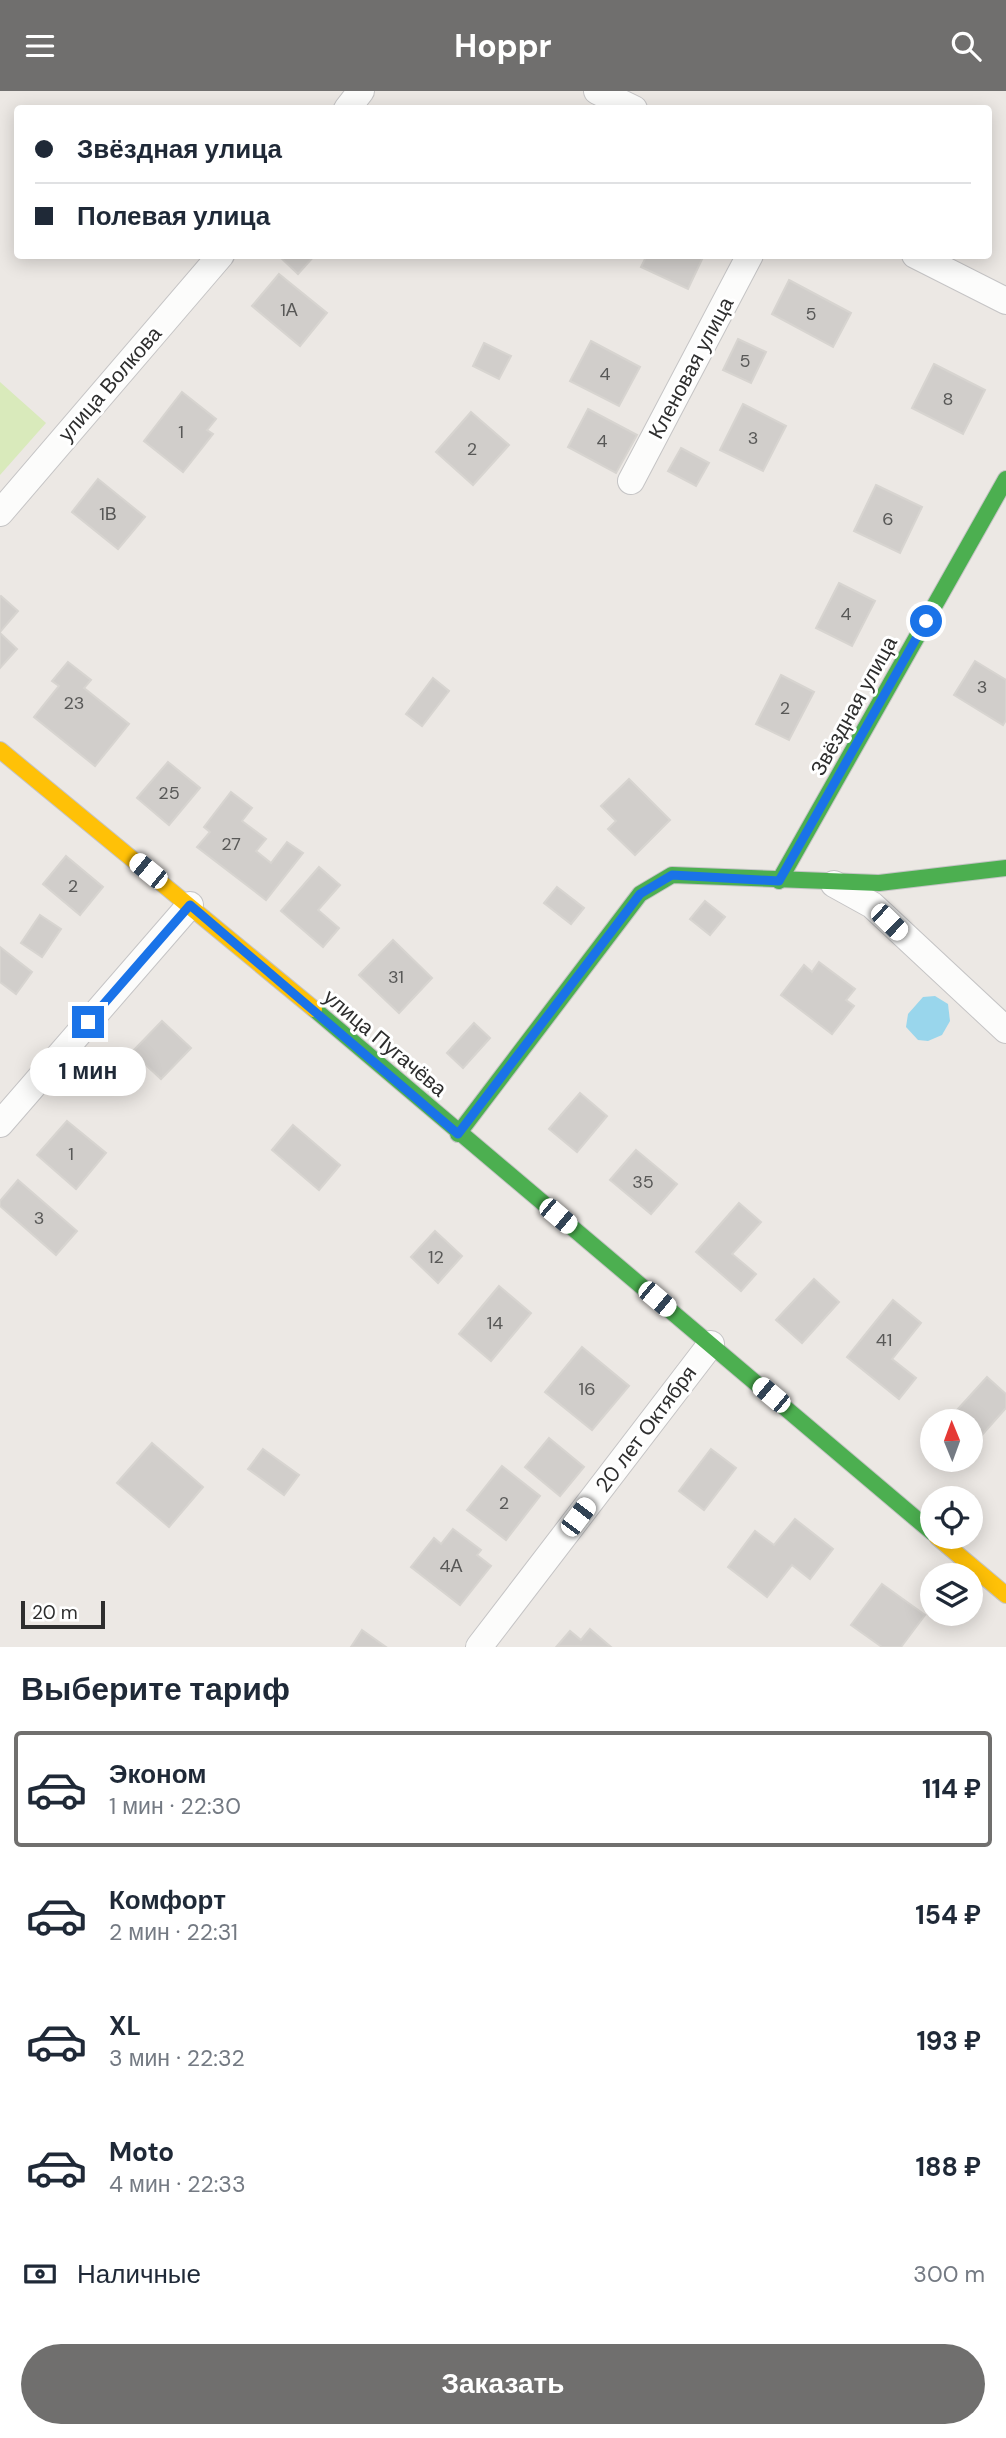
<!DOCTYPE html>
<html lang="ru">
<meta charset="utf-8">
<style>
body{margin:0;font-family:"DM Sans",sans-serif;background:#f6f6f7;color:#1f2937;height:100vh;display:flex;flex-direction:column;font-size:26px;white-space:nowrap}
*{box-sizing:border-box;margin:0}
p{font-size:23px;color:#747a83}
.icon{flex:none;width:38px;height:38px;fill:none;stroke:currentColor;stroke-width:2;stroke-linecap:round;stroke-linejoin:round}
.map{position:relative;height:1556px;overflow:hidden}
.details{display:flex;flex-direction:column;background:#fff;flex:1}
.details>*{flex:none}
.hud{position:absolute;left:14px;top:14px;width:978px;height:154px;border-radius:7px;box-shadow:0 4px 18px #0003;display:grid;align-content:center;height:154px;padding:0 21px;background:#fff}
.needle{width:46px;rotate:359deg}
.fabs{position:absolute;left:920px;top:1318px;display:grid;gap:14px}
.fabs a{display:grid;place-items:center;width:63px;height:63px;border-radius:50%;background:#fff;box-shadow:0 4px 18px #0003;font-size:35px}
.scale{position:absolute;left:21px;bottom:18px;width:84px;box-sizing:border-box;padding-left:7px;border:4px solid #2e2e2e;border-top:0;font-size:19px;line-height:24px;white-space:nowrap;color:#2e2e2e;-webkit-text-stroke:5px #fff;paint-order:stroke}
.end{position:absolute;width:32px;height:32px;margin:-16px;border:9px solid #1a73e8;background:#fff;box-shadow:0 0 0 4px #fff}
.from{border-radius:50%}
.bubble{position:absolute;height:49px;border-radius:24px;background:#fff;box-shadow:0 4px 18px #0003;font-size:23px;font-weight:700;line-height:49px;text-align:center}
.car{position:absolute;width:21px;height:42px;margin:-21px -10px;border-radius:9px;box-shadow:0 0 5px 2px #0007;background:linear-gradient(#fff 24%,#345 0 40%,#fff 0 76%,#345 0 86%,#fff 0)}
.hud b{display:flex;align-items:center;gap:24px;height:66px;font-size:26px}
.hud b+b{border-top:2px solid #e0e1e3}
.hud i{width:18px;height:18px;background:#1f2937}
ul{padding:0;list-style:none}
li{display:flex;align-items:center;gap:21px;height:116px;margin:0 14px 10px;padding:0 7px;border:4px solid transparent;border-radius:7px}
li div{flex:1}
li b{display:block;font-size:26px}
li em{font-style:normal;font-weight:700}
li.on{border-color:#706f6e}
li>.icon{width:63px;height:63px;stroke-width:1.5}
h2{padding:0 21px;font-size:32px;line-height:84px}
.pay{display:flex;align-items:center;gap:18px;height:77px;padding:0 21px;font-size:26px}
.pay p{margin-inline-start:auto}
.primary-button{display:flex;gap:14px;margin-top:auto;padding:14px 21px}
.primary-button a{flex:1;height:80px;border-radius:42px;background:#706f6e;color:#fff;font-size:28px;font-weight:700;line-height:80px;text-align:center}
header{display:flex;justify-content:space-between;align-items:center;height:91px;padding:0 21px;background:#706f6e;color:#fff;font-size:32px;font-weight:700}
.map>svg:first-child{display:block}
</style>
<header><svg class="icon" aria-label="menu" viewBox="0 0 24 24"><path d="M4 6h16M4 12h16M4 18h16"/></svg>Hoppr<svg class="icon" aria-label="search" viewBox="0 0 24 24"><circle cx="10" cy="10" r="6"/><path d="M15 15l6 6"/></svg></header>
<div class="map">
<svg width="1006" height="1556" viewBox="0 0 1006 1556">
<rect width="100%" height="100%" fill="#ece8e4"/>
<!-- pitch -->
<path fill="#d9eabb" d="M0,291L46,332L0,384Z"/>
<!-- water -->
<path fill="#99d6ec" d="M935,905L948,913L950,930L942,944L928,950L918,949L906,936L908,923L923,906Z"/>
<!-- building -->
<g fill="#d1cecb" stroke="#d7d4d0" stroke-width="2">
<path d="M278,164H315L298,183Z"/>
<path d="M647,164H704L688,198L641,176Z"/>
<path d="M279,183L327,222L300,255L252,215Z"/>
<path d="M789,189L851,222L833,256L772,223Z"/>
<path d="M738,248L766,261L751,292L723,279Z"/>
<path d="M591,250L640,276L619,315L570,290Z"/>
<path d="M484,252L511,265L499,288L473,275Z"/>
<path d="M934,273L985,299L963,343L912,317Z"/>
<path d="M182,301L216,328L207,339L213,343L183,381L144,350Z"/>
<path d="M743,313L786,335L763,380L720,359Z"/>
<path d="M588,318L637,344L616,382L568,356Z"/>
<path d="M471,321L509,354L473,394L436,361Z"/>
<path d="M681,357L709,372L696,395L668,380Z"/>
<path d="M98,388L145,426L118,458L72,421Z"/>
<path d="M876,394L922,416L900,462L854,440Z"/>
<path d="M839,492L875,510L852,555L816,537Z"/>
<path d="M1,505L18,520L0,541V506Z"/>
<path d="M0,542L17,558L0,577Z"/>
<path d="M975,570L1006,589V629L1003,634L954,604Z"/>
<path d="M68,571L91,589L84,597L129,633L95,675L34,626L59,595L52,590Z"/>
<path d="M781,584L814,601L789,649L756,633Z"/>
<path d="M433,587L449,600L422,635L406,623Z"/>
<path d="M168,671L200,697L169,734L137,707Z"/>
<path d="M629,688L670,729L635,764L608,738L616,730L601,715Z"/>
<path d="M231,701L252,717L242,730L266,748L256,760L271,772L287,751L303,762L266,809L197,756L210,741L204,736Z"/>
<path d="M66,765L103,796L80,824L43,793Z"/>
<path d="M319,776L340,794L318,819L339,837L323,856L281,820Z"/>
<path d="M557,796L584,817L571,833L544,812Z"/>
<path d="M705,810L725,826L710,844L690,828Z"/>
<path d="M40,824L61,838L42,866L21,852Z"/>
<path d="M393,849L432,887L399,922L359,884Z"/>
<path d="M0,856L32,881L16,903L0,891Z"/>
<path d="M819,871L855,898L846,909L854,915L832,943L781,904L804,874L812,881Z"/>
<path d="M162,930L191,957L161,988L132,961Z"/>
<path d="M474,932L490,947L463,977L447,962Z"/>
<path d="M580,1002L607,1025L577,1061L549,1038Z"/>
<path d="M67,1030L106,1062L76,1098L37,1064Z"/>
<path d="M293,1034L340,1074L319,1099L272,1059Z"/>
<path d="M636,1059L677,1093L651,1123L610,1089Z"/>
<path d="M18,1089L77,1140L56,1164L0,1115V1110Z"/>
<path d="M739,1112L761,1131L732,1163L756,1183L741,1200L696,1161Z"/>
<path d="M435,1140L462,1165L438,1192L411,1166Z"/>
<path d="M814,1188L839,1211L802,1252L776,1229Z"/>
<path d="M499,1195L531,1222L491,1270L459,1243Z"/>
<path d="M893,1209L921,1232L892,1268L916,1287L899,1308L847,1266Z"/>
<path d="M582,1256L629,1295L592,1339L545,1301Z"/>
<path d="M987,1286L1006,1303V1317L973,1354L971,1330H947Z"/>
<path d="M549,1347L584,1376L560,1405L525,1376Z"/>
<path d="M152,1352L203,1396L169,1436L117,1392Z"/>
<path d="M263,1358L299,1384L284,1404L248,1378Z"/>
<path d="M711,1358L736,1377L704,1419L679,1400Z"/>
<path d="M502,1375L540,1405L506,1449L467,1419Z"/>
<path d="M795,1428L833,1458L810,1488L792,1474L767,1506L728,1476L755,1440L774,1454Z"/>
<path d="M453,1438L481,1459L477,1464L491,1475L460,1514L411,1476L434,1447L441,1453Z"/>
<path d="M882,1493L925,1524L901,1556H882L851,1534Z"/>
<path d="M590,1538L611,1556L557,1555L570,1540L581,1549Z"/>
<path d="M362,1539L386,1556H351Z"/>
</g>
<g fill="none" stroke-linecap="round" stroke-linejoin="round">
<defs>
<g id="street">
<path d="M597,0L634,18"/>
<path d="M347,18L361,0"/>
<path d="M915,164L1006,210"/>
<path d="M631,390L750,164"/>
<path d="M0,422L221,164"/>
<path d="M834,793L872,814L1006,939"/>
<path d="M0,1033L190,814"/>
<path d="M479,1556L711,1253"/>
</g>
<g id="fast">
<path d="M779,790L1006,388"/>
<path d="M314,918L933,1442"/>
<path d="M458,1043L640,803L672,784L879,792L1006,777"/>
</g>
<g id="slow">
<path d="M0,659L314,918"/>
<path d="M937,1446L1006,1504"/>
</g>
</defs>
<!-- street casing -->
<use href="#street" stroke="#c5c4c5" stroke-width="28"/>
<!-- fast casing -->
<use href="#fast" stroke="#c5c4c5" stroke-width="18"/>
<!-- slow casing -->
<use href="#slow" stroke="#c5c4c5" stroke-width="18"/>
<!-- street -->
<use href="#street" stroke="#fcfcfb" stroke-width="26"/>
<!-- fast -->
<use href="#fast" stroke="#4caf50" stroke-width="16"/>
<!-- slow -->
<use href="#slow" stroke="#ffc107" stroke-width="16"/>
</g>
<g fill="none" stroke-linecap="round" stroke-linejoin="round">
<!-- route -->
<path stroke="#1a73e8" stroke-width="9" d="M88,931L190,814L458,1043L640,803L672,784L779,790L926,530"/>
</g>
<g text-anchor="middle" stroke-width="6" stroke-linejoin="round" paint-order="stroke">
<!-- number labels -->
<g font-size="18" fill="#585857">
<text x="289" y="225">1А</text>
<text x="811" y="229">5</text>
<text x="745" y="276">5</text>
<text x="605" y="289">4</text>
<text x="948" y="314">8</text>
<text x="181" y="347">1</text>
<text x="753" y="353">3</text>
<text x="602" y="356">4</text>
<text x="472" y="364">2</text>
<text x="108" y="429">1В</text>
<text x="888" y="434">6</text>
<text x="846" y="529">4</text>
<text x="982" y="602">3</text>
<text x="74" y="618">23</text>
<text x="785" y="623">2</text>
<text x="169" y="708">25</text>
<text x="231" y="759">27</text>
<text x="73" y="801">2</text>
<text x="396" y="892">31</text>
<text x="71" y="1069">1</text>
<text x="643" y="1097">35</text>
<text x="39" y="1133">3</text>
<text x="436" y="1172">12</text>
<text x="495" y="1238">14</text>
<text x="884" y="1255">41</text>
<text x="587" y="1304">16</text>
<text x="504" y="1418">2</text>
<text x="451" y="1481">4А</text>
</g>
<!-- street labels -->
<g font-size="21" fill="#2e2e2e" stroke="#fff">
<text transform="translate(691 277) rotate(-62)" y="7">Кленовая улица</text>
<text transform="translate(110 293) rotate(-49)" y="7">улица Волкова</text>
<text transform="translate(854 615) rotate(-61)" y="7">Звёздная улица</text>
<text transform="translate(385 952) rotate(40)" y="7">улица Пугачёва</text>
<text transform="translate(646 1338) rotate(-53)" y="7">20 лет Октября</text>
</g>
</g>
</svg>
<div class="fabs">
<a><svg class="needle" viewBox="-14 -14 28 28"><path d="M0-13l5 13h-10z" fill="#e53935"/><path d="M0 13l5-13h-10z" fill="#747a83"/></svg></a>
<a><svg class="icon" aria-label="locate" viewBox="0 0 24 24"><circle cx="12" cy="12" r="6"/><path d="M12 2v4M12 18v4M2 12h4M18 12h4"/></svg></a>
<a><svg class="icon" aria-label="layers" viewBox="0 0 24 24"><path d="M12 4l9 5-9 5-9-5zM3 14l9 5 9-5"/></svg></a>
</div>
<div class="scale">20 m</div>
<i class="end from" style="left:926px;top:530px"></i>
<i class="end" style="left:88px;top:931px"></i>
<div class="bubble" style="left:30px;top:956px;width:116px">1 мин</div>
<i class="car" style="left:148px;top:780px;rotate:309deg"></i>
<i class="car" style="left:889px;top:831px;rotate:134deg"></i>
<i class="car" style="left:558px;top:1125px;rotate:130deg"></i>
<i class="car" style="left:657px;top:1208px;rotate:130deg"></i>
<i class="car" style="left:771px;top:1304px;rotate:310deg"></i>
<i class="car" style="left:578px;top:1426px;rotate:37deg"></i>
<div class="hud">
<b><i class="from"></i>Звёздная улица</b>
<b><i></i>Полевая улица</b>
</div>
</div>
<section class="details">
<h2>Выберите тариф</h2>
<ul>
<li class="on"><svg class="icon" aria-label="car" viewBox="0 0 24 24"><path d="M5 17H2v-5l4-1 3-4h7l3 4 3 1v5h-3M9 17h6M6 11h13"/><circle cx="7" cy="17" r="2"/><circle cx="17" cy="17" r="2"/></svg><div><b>Эконом</b><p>1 мин · 22:30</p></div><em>114 ₽</em></li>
<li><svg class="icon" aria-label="car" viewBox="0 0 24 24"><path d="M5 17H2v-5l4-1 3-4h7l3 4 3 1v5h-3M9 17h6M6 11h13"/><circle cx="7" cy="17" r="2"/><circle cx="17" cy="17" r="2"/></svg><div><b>Комфорт</b><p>2 мин · 22:31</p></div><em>154 ₽</em></li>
<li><svg class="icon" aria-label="car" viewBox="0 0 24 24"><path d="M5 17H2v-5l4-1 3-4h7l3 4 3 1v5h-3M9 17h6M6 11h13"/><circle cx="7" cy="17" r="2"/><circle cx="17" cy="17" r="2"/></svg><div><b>XL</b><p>3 мин · 22:32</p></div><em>193 ₽</em></li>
<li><svg class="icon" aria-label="car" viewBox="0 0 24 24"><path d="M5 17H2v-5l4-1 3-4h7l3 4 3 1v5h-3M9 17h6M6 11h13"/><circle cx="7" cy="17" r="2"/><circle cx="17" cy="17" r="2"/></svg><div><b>Moto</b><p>4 мин · 22:33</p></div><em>188 ₽</em></li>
</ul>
<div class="pay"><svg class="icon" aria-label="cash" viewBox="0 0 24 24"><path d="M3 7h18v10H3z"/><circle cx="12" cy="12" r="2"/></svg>Наличные<p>300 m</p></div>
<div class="primary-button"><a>Заказать</a></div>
</section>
